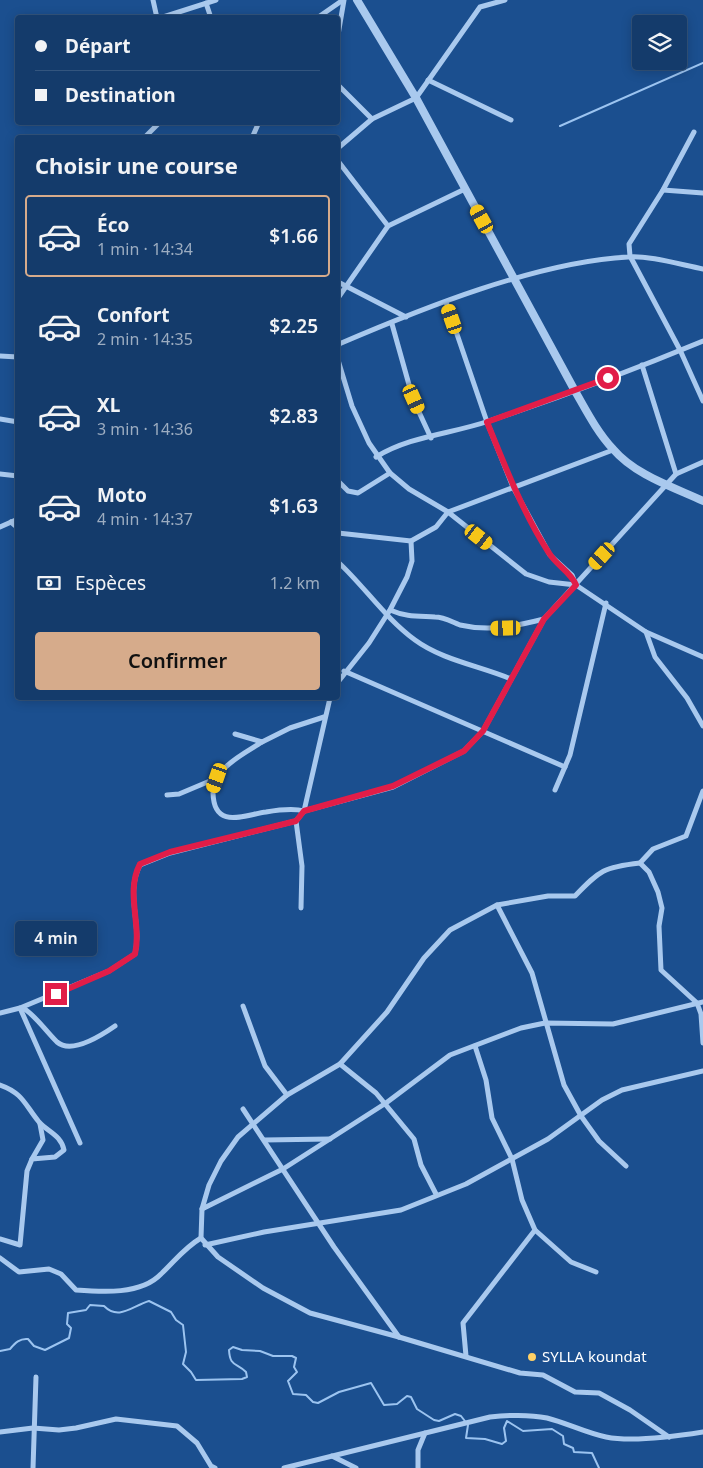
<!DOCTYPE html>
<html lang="fr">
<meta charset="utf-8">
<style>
body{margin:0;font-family:"Noto Sans",sans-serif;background:#214673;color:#f1f3f6;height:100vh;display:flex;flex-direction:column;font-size:19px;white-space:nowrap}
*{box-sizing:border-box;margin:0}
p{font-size:16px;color:#9dadc1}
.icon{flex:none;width:28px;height:28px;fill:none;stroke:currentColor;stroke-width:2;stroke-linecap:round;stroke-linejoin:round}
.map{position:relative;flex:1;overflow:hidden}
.panel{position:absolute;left:15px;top:135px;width:325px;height:565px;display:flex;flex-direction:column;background:#143b6b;border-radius:5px;box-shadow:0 2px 12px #0003,0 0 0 1px #33557e}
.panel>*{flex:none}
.guide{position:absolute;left:15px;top:15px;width:325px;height:110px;border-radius:5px;box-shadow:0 2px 12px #0003,0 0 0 1px #33557e;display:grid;align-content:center;height:110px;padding:0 20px;background:#143b6b}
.controls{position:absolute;left:632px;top:15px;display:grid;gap:10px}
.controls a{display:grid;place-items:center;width:55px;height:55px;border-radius:5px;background:#143b6b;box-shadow:0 2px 12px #0003,0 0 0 1px #33557e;font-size:25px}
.end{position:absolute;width:22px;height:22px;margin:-11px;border:6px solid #e11d48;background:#fff;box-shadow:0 0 0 2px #fff}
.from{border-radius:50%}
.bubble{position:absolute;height:35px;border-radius:5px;background:#143b6b;box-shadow:0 2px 12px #0003,0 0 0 1px #33557e;font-size:16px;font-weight:600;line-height:35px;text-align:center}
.car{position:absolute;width:15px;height:30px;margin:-15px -8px;border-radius:6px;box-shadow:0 0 4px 1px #0007;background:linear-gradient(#f5c518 24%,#345 0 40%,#f5c518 0 76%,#345 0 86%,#f5c518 0)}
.guide b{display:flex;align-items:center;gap:18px;height:48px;font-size:19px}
.guide b+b{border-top:1px solid #33557e}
.guide i{width:12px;height:12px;background:#f1f3f6}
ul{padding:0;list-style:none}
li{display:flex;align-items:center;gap:15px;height:82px;margin:0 10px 8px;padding:0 10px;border:2px solid transparent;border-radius:5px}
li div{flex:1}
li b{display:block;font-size:19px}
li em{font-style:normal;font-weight:600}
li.selected{border-color:#d6ab8b}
li>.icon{width:45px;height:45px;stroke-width:1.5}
h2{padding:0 20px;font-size:22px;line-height:60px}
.pay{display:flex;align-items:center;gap:12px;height:55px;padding:0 20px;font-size:19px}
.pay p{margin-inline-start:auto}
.primary-button{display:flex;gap:10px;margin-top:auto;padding:10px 20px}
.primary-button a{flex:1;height:58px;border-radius:5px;background:#d6ab8b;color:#111;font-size:20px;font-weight:600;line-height:58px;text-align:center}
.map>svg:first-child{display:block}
</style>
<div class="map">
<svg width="703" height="1468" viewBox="0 0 703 1468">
<rect width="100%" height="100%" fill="#1b4f8f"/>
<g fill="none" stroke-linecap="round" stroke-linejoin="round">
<!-- stream -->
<g stroke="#9cc4f0" stroke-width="2">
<path d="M560,126L703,63"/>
<path d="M0,1351L10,1349C15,1343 20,1338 28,1339L34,1346L45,1350L69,1338L71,1328L67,1324L68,1313L86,1310L90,1305L104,1306C119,1321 132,1306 149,1301L171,1312L176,1320L183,1325L186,1352L183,1364L191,1372L196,1380L242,1379L247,1377L246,1372C236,1362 230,1367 229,1350L233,1347L242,1350L260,1351L273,1356H292L296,1358L294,1367L297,1372L288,1381L293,1394L306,1395L313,1402L318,1403L339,1392L371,1383L384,1405L397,1404L407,1396L411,1397L417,1409L434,1420L439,1421L455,1414L461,1416L468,1425L466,1438L485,1439L502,1444L506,1441L504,1428L507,1421L523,1431L552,1429L563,1436L564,1444L573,1448L574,1452L592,1453L599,1468"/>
</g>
<!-- minor -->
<g stroke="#a9c9ee" stroke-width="5">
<path d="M153,0L157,18"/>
<path d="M206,3L211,18"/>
<path d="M160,18L216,0"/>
<path d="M317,18L343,0"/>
<path d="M338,35L344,0"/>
<path d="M428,80L511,120"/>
<path d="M338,85L372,119"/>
<path d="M694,132L663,190L629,244L630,256L680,350L703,401"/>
<path d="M144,138L160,122"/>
<path d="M252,138L259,122"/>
<path d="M338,148L372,119L416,98L480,7L505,0"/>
<path d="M338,161L388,226"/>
<path d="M663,190L703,193"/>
<path d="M338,282L406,317"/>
<path d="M338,298L388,226L465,189"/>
<path d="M446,302L487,422L513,487L550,555L572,575L576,585"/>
<path d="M392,324L413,399L431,438"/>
<path d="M338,349L339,344C423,308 537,262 628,257C648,255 682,265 703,269"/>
<path d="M0,356L18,357"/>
<path d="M338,360L352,406L369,443L390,473L409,489L448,512L526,574L549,582L576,585L646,632L703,657"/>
<path d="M642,365L676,474"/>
<path d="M0,419L18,422"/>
<path d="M376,457C410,436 451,434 489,421C561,397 633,370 703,341"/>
<path d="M0,474L18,476"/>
<path d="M338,481L348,491L358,493L390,473"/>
<path d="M11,522L18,528"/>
<path d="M0,527L18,519"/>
<path d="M338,533L411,541L436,527L448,512L613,450"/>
<path d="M338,562C365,587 385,618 415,640C442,660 480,666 511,679"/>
<path d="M390,610C406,617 417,616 435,617C444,617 452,622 460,625C490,632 516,626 544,619"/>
<path d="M646,632L655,657L687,698L703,726"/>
<path d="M344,671L565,767"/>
<path d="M338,682L369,643L390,610L407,577L412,561L411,541"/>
<path d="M235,734L262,742L290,728L324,717"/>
<path d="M262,742C244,754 213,768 213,793C214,830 244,815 266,812C278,810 293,808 304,811L330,698"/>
<path d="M555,790L570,755L606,603"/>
<path d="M167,795L179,794L217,778"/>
<path d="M640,863L653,849L686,836L703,791"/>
<path d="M497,905L532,973L564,1085L581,1116L599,1141L626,1166"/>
<path d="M301,908L302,866L296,821L304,811L393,787L464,751L483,731L544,619L676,474L703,462"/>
<path d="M243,1006L265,1066L287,1095"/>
<path d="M0,1013L20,1008L26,1010C38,1019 46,1031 57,1042C72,1055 102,1035 115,1026"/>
<path d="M475,1046L486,1080L492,1118L512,1159L522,1200L535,1230L571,1262L596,1272"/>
<path d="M340,1064L376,1093L414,1139L421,1165L436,1194"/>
<path d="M0,1085C23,1093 25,1105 39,1122C48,1132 61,1135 64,1150L55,1157L32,1159L27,1171L20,1245L0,1239"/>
<path d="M243,1109L334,1247L399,1337"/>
<path d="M264,1140L330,1139"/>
<path d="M80,1143L20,1008L109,971L135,954C142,924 125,893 140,865L170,853L296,821"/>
<path d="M32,1159L43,1140L40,1124"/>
<path d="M202,1209L283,1169L386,1103L450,1055L521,1028L545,1023L613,1024L703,1002"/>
<path d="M205,1245L264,1232L401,1210L466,1184L548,1139L602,1100L622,1090L703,1071"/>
<path d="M0,1258L19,1272L49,1269L61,1274L76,1290C102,1292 141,1295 161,1274C175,1261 184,1248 201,1238"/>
<path d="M466,1356L463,1323L535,1230"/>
<path d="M0,1432L33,1428L59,1430L76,1428L116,1419L177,1426L197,1443L211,1466L215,1468"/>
<path d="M669,1437L630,1410L599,1393L575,1392L543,1375L520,1373L399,1337L310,1313L263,1288L218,1257L201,1238L202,1209L209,1185L221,1161L238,1137L287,1095L340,1064L387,1012L424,958L450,930L497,905L548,896H575C600,870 604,867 640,863L649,872L658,892L662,908L659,926L661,970L697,1003L701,1014L703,1043"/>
<path d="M332,1456L356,1468"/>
<path d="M33,1468L36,1377"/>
<path d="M284,1468L490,1417C509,1415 528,1414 547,1418C567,1423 586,1433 606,1437C631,1442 678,1436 703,1432"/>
<path d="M418,1468V1450L425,1433"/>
</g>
<!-- tertiary -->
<path stroke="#a9c9ee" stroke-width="8" d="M357,0L416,98L575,391C586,410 597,432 613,449C635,475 673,487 703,501"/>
</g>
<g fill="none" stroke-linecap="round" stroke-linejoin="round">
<!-- route -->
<path stroke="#e11d48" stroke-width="6" d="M56,994L109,971L135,954C142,924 125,893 140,864L170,852L296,821L304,811L393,786L464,751L483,731L544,619L576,585C570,571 557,566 549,553C523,513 505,466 487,422L608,378"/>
</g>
<!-- markers -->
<circle fill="#ffd166" stroke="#1b4f8f" stroke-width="2" cx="532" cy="1357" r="5"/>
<g text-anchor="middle" stroke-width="4" stroke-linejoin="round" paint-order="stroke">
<!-- poi labels -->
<g font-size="15" fill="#fff" stroke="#1b4f8f" text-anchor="start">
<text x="542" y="1362">SYLLA koundat</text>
</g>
</g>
</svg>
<div class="controls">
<a><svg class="icon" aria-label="layers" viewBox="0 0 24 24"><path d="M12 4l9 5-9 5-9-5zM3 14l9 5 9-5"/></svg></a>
</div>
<i class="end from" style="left:608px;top:378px"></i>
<i class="end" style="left:56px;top:994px"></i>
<div class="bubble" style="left:15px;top:921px;width:82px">4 min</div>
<i class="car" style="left:482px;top:219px;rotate:331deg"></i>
<i class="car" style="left:452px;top:319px;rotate:341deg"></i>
<i class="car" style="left:414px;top:399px;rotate:156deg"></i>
<i class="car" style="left:479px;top:537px;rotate:128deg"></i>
<i class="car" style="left:602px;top:556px;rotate:222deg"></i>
<i class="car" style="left:506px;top:628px;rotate:269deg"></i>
<i class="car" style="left:217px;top:778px;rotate:199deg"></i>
<div class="guide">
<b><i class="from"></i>Départ</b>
<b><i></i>Destination</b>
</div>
<section class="panel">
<h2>Choisir une course</h2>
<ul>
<li class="selected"><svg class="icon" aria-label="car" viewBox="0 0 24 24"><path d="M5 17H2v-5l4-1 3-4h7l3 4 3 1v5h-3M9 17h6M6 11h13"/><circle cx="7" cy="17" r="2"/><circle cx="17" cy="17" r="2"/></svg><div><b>Éco</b><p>1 min · 14:34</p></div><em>$1.66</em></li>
<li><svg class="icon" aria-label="car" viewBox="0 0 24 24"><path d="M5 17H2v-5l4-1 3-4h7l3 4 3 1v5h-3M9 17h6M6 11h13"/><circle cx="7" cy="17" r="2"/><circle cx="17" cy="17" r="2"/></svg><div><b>Confort</b><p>2 min · 14:35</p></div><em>$2.25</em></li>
<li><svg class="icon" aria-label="car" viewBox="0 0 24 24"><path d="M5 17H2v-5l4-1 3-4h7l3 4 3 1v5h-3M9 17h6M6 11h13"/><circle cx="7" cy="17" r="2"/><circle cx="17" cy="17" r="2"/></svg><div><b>XL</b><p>3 min · 14:36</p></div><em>$2.83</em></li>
<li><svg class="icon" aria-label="car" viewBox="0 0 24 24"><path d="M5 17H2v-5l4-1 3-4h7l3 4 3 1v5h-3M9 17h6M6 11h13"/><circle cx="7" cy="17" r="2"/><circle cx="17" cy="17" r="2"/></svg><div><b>Moto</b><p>4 min · 14:37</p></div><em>$1.63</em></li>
</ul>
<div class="pay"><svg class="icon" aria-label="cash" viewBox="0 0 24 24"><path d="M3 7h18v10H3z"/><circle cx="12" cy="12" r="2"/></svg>Espèces<p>1.2 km</p></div>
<div class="primary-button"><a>Confirmer</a></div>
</section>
</div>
